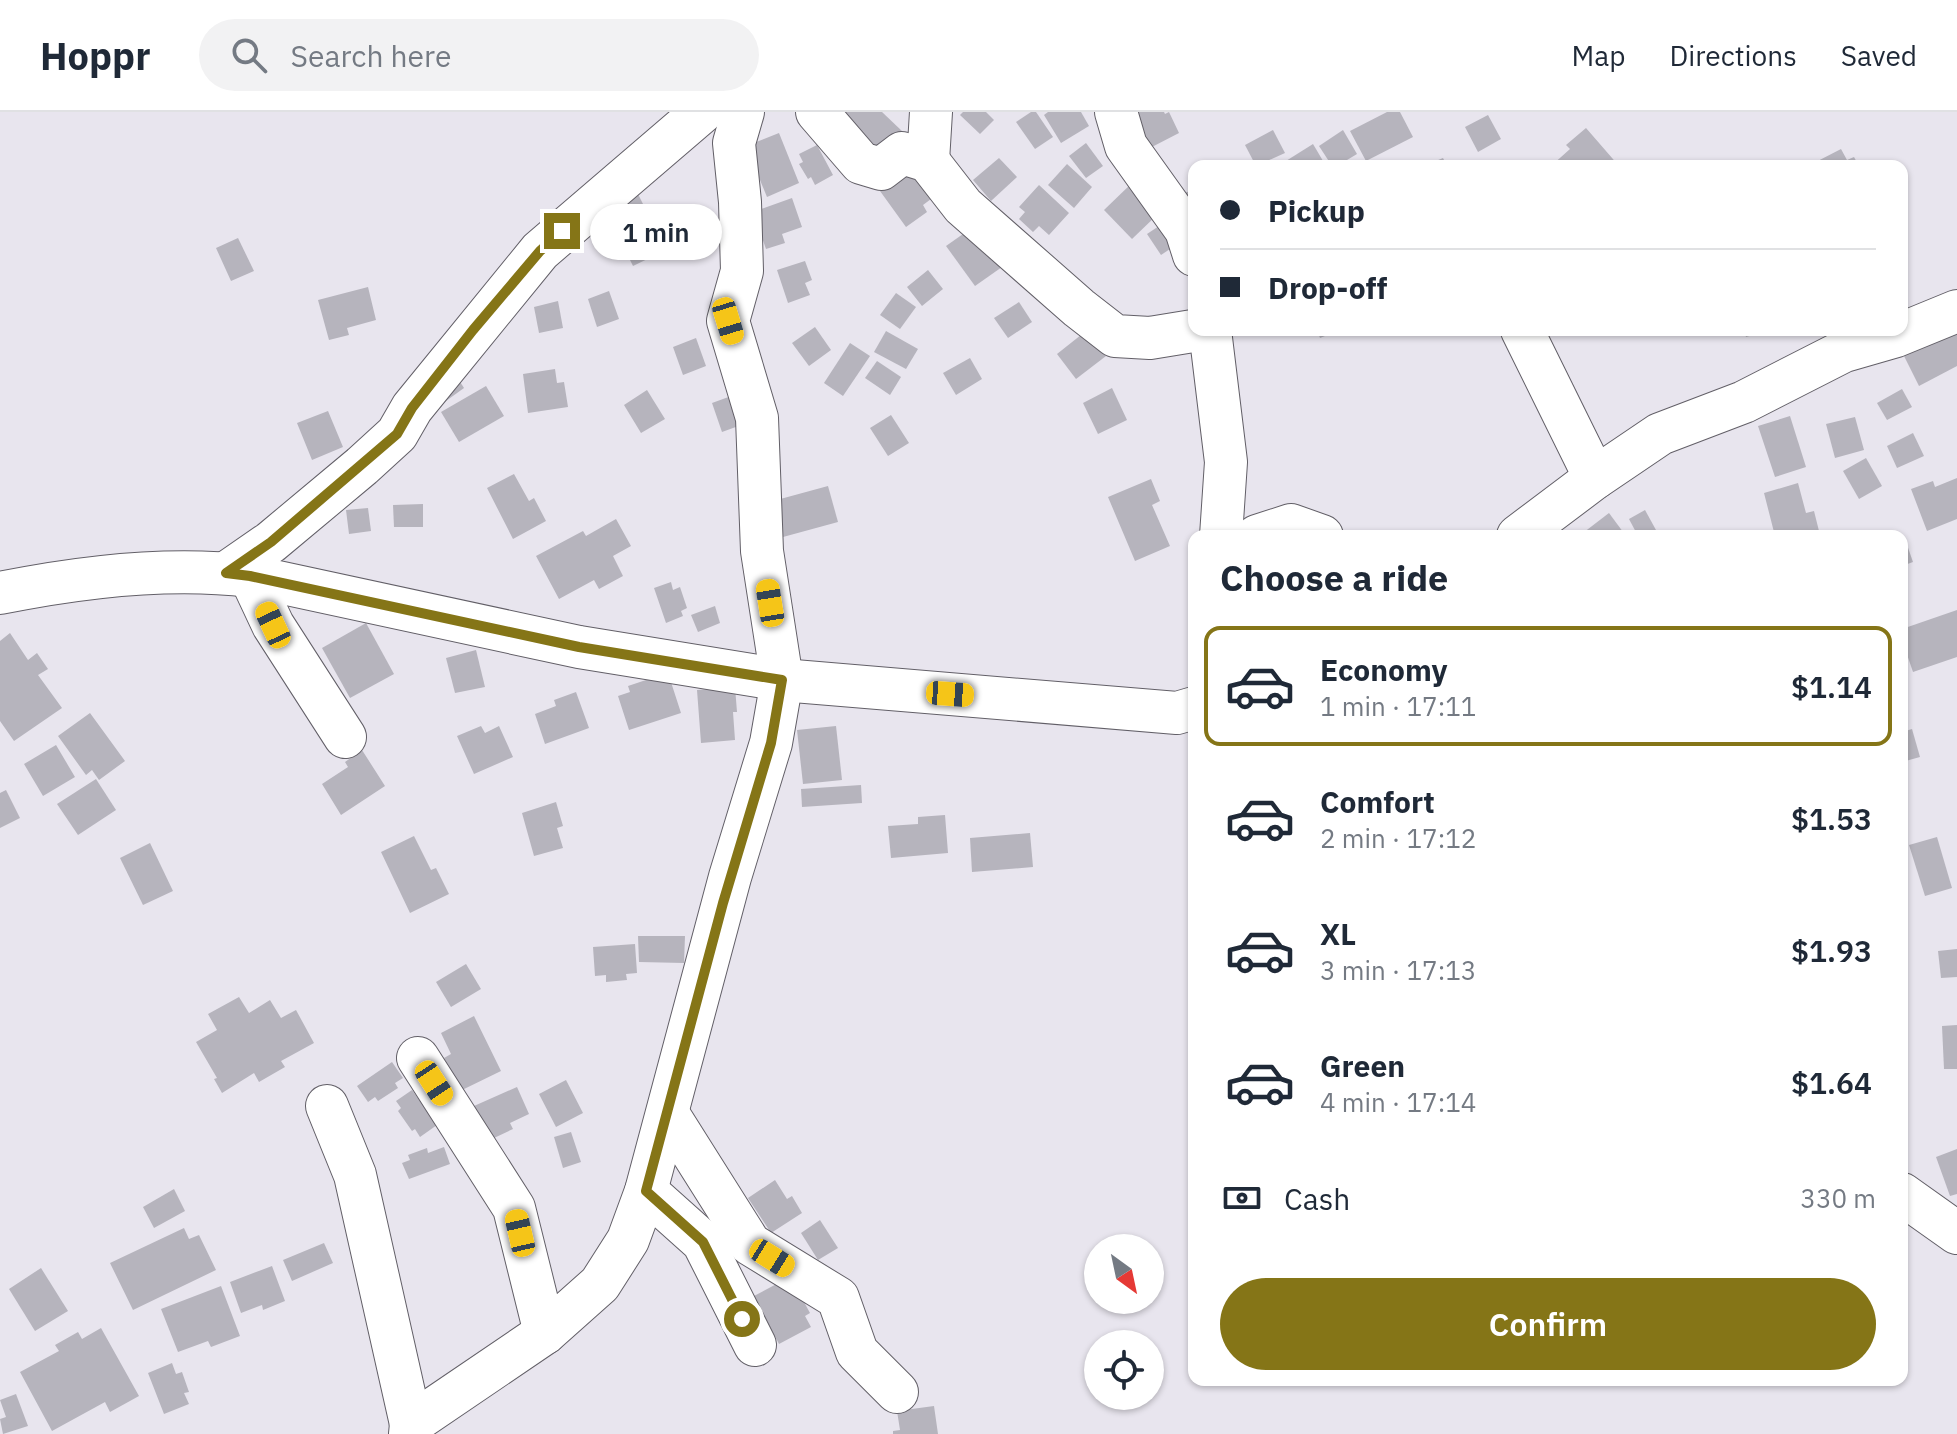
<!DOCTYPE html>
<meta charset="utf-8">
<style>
body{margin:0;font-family:"IBM Plex Sans",sans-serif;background:#f2f2f3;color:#1f2937;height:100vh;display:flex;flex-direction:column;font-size:30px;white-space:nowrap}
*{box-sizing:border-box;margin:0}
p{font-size:26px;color:#747a83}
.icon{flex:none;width:44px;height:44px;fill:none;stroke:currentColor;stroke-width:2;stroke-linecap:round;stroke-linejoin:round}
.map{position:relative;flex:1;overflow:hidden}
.sheet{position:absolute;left:1188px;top:418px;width:720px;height:856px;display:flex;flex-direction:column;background:#fff;border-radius:16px;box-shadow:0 2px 6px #0004}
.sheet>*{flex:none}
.hud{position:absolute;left:1188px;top:48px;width:720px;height:176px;border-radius:16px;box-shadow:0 2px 6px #0004;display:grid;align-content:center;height:176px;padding:0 32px;background:#fff}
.needle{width:52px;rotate:147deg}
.controls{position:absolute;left:1084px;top:1122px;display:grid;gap:16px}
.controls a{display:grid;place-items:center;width:80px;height:80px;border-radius:50%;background:#fff;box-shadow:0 2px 6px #0004;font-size:40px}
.end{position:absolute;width:36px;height:36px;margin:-18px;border:10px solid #857517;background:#fff;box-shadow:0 0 0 4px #fff}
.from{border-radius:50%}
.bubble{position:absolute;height:56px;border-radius:28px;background:#fff;box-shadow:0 2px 6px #0004;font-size:26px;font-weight:600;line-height:56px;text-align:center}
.car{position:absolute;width:24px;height:48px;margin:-24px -12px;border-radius:10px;box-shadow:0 0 6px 2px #0007;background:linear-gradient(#f5c518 24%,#345 0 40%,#f5c518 0 76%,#345 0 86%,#f5c518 0)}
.hud b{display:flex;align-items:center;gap:28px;height:76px;font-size:30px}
.hud b+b{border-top:2px solid #e0e1e3}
.hud i{width:20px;height:20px;background:#1f2937}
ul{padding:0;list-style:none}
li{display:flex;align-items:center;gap:24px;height:120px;margin:0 16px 12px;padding:0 16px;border:4px solid transparent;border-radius:16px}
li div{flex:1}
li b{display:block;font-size:30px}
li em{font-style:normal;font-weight:600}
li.on{border-color:#857517}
li>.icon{width:72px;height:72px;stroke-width:1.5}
h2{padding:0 32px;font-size:36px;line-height:96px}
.pay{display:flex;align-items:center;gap:20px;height:88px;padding:0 32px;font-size:30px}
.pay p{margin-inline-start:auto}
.action{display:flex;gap:16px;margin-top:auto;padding:16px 32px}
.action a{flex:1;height:92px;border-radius:48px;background:#857517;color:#fff;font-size:32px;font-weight:600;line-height:92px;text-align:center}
header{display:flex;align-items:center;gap:48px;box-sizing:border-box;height:112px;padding:0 40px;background:#fff;border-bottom:2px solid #e0e1e3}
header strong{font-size:38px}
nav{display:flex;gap:44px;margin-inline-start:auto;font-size:28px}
.search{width:560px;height:72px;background:#f2f2f3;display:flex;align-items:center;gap:20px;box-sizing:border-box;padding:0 28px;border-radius:44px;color:#747a83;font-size:30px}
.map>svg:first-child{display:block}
</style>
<header>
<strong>Hoppr</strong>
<div class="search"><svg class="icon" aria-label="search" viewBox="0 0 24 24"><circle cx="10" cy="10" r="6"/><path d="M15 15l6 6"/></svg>Search here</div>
<nav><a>Map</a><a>Directions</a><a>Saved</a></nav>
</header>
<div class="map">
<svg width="1957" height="1322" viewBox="0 0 1957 1322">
<rect width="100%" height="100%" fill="#e8e5ee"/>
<!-- building -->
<g fill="#b6b4bd">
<path d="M844,0H882L903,20L877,47Z"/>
<path d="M963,0H986L994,8L980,22L960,3Z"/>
<path d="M1031,0H1036L1053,25L1035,37L1016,10Z"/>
<path d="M1048,0H1081L1089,14L1061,31L1044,3Z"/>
<path d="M1129,0H1164L1165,2L1169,0L1179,21L1148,37Z"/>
<path d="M1387,0H1400L1413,25L1366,49L1350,19Z"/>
<path d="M1488,3L1501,27L1478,40L1465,15Z"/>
<path d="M1586,16L1619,54H1551L1570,37L1566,33Z"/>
<path d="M1273,18L1285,41L1256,54L1245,33Z"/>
<path d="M1343,18L1357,42L1337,54H1332L1319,34Z"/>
<path d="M779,21L799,71L767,85L746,34Z"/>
<path d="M1086,31L1103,54L1086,66L1069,44Z"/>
<path d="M1313,32L1326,54H1278Z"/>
<path d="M817,33L833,63L815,73L811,65L808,67L799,52L803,50L799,42Z"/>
<path d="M1841,37L1847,48L1854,45L1859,54H1808Z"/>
<path d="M999,46L1017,65L991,89L973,68Z"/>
<path d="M1443,46L1447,54H1424Z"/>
<path d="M1067,52L1092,75L1074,96L1048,73Z"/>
<path d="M910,58L931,87L923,93L927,100L906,115L880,79Z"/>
<path d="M1132,71L1158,102L1132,127L1104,98Z"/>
<path d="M1039,73L1069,101L1049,123L1039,114L1033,120L1019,107L1025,100L1019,95Z"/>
<path d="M1194,77V103L1185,81Z"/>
<path d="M637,80L666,138L633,154L604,96Z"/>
<path d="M792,86L802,115L782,122L785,131L766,137L753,100Z"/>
<path d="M1162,112L1176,133L1161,143L1147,122Z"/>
<path d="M973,115L1002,155L975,174L946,134Z"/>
<path d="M238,126L254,159L231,169L216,136Z"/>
<path d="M805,149L812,168L805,171L810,183L788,191L777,158Z"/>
<path d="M928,158L943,177L922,194L907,175Z"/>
<path d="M368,175L376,208L347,216L349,223L329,228L318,188Z"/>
<path d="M609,179L619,207L597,215L588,187Z"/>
<path d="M896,181L916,195L900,217L880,203Z"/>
<path d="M558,189L563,216L539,221L534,195Z"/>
<path d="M1019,190L1032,210L1008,226L994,206Z"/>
<path d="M815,215L831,238L809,254L792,231Z"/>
<path d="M1957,215V254L1919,274L1903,242Z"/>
<path d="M1317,218H1340L1320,226Z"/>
<path d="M1744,218H1766V219L1746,225Z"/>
<path d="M886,219L918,237L906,257L874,240Z"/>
<path d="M1086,219L1106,244L1076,267L1057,242Z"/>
<path d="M696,226L706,254L683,263L673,235Z"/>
<path d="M850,231L870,244L843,284L824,271Z"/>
<path d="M970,246L982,267L956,283L943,261Z"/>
<path d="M877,249L901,265L890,283L865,266Z"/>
<path d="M555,257L557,271L564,270L568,295L528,301L523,262Z"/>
<path d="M457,265L464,276L439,294Z"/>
<path d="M486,274L504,304L459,330L441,300Z"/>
<path d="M1112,276L1127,308L1098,322L1083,291Z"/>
<path d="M1902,277L1912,295L1887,308L1877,291Z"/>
<path d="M647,278L665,307L641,321L624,293Z"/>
<path d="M734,283L744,312L722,320L712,291Z"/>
<path d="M328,299L343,335L312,348L297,311Z"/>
<path d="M891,303L909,331L888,344L870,316Z"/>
<path d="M1790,304L1806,355L1775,365L1758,314Z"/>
<path d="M1855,305L1864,338L1835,346L1826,312Z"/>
<path d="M1913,321L1924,344L1897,356L1887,334Z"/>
<path d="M1866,346L1882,374L1859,387L1843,359Z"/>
<path d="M514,362L529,389L534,386L546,409L513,427L487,376Z"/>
<path d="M1957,366V407L1927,419L1911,377L1933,369L1935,375Z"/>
<path d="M1151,367L1160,389L1152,393L1170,434L1135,449L1108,385Z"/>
<path d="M1798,371L1806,401L1814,399L1820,423L1775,424L1764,381Z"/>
<path d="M828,374L838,410L783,425L773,389Z"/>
<path d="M423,392V415H394L393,393Z"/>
<path d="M368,396L371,419L349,422L346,398Z"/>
<path d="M1645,398L1656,418L1645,424H1638L1629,407Z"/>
<path d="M1609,401L1626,424H1579Z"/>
<path d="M616,407L631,434L613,444L623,464L599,477L594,468L559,487L536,444L583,419L586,424Z"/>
<path d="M1906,430L1913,450L1902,454V432Z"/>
<path d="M671,470L673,478L680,475L687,496L681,499L683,504L666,511L654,476Z"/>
<path d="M715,494L720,511L698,520L691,503Z"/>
<path d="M1957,498V545L1913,560L1902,528V517Z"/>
<path d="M366,511L394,562L350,586L322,536Z"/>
<path d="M10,521L28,548L37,541L48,557L38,563L62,596L14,629L0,609V529Z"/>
<path d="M476,538L485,575L455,581L446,546Z"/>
<path d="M661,563L670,567L681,601L629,618L618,584L630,580L628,574Z"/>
<path d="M735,575L737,600H733L735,628L701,631L697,578Z"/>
<path d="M576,580L589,616L545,632L535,602L556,594L554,588Z"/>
<path d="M90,601L125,649L99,668L92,658L86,663L58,624Z"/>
<path d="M481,614L485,621L499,614L513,645L474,662L457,624Z"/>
<path d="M836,614L842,668L803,672L797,618Z"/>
<path d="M1912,617L1920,645L1902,650V620Z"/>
<path d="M56,633L75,665L43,684L24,652Z"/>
<path d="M362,638L385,674L341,703L322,672L348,655L345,650Z"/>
<path d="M96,667L116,698L78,723L57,692Z"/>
<path d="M861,673L862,691L802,695L801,677Z"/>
<path d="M6,678L20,706L0,716V681Z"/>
<path d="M556,690L563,714L557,716L563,736L534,744L522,701Z"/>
<path d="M945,703L948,741L891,746L888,714L918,712V705Z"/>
<path d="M1030,721L1033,755L972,760L970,726Z"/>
<path d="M414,724L431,758L436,756L449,782L410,801L381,740Z"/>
<path d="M1937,725L1952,776L1925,784L1909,733Z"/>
<path d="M150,731L173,779L143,793L120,746Z"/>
<path d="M638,824H685L684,851L639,850Z"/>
<path d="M635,832L637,861L626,862L627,868L606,870V863L595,864L593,835Z"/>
<path d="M1957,837V865L1941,866L1938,839Z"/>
<path d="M466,852L481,877L451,895L436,870Z"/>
<path d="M239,885L249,901L270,888L281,906L296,898L314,931L281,949L285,955L259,970L254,961L222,981L214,967L217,966L196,930L217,918L208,902Z"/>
<path d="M474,904L501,959L460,979L444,946L451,942L441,921Z"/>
<path d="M1957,913V957H1944L1942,914Z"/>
<path d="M392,950L403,966L395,971L398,976L378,989L375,985L368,990L357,974Z"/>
<path d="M566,968L583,1001L556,1015L539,982Z"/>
<path d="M517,975L529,1002L510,1011L513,1017L494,1026L491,1020L477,1026L465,998Z"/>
<path d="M412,978L437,1013L420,1025L415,1017L412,1019L398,999L401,996L396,989Z"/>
<path d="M571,1020L581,1050L563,1056L554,1025Z"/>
<path d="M444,1035L450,1052L409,1067L402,1051L410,1048L408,1043L427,1036L428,1041Z"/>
<path d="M1957,1037V1082L1950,1084L1936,1045Z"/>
<path d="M775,1068L787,1087L792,1084L802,1101L771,1121L748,1086Z"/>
<path d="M174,1077L185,1099L154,1116L143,1095Z"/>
<path d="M820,1108L838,1136L818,1148L801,1121Z"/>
<path d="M184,1116L189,1127L199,1123L216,1158L133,1198L110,1151Z"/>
<path d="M324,1131L333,1151L292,1169L283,1148Z"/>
<path d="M272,1154L285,1189L263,1198L262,1193L241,1201L230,1170Z"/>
<path d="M41,1156L68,1199L35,1219L9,1177Z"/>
<path d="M784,1168L797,1177L810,1201L805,1204L811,1215L779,1232L754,1184Z"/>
<path d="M221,1174L240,1224L211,1235L208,1229L178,1240L161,1197Z"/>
<path d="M101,1216L139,1284L110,1300L105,1290L52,1319L20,1260L59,1239L55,1233L78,1220L82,1227Z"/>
<path d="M172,1251L176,1262L182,1260L189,1280L184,1281L189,1292L164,1302L148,1261Z"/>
<path d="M16,1282L28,1314L3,1322L0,1307L6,1305L0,1288Z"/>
<path d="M934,1294L938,1322H893V1319L900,1318L897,1299Z"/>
</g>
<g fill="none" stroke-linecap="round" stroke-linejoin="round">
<defs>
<g id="minor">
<path d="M817,0L861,51L881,57L902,41L928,49L963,94L1079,196L1115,224L1150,226L1199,218"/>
<path d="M1116,0L1126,34L1186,118L1194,143"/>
<path d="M928,49L931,0"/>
<path d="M1210,218L1226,350L1221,424"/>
<path d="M1522,218L1595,366"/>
<path d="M1257,424L1291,413L1322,424"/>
<path d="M1518,424L1595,366L1660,322L1744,290L1844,239L1896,224L1957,199"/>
<path d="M226,461L271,430L362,354L397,322L412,296L540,139L702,0"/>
<path d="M250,464L273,513L345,625"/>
<path d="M0,481C79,465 169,454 250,464L579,535L782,568L1177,601L1194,596"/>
<path d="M418,946L514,1096L545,1221"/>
<path d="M327,994L355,1063L411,1312"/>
<path d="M668,1002L750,1132L838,1186L857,1240L897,1280"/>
<path d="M646,1079L703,1130L755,1233"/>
<path d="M1902,1082L1957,1121"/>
<path d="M410,1322L411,1312L545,1221L600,1172L628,1128L646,1079L730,765L771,631L782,568L762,439L757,306L728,209L742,159L740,90L734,31L743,0"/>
</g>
</defs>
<!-- minor casing -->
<use href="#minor" stroke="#625f67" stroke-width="44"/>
<!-- minor -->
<use href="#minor" stroke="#fff" stroke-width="42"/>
</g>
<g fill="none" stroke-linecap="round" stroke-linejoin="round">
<!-- route -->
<path stroke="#857517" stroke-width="10" d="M562,119L540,139L473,218L412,296L397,322L271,430L226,461L250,464L579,535L782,568L771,631L723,791L646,1079L703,1130L742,1207"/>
</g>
</svg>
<div class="controls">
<a><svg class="needle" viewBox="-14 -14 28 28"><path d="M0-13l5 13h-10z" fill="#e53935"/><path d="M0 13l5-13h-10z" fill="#747a83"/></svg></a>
<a><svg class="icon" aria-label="locate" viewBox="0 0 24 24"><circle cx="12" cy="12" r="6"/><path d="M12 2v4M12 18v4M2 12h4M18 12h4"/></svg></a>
</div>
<i class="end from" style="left:742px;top:1207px"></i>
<i class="end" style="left:562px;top:119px"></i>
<div class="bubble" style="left:590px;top:92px;width:132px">1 min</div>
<i class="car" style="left:728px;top:209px;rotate:163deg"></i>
<i class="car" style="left:770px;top:491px;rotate:351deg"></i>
<i class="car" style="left:273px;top:513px;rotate:335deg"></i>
<i class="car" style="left:950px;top:582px;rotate:94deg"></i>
<i class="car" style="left:434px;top:971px;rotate:147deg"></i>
<i class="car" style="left:520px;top:1121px;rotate:347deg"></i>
<i class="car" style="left:772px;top:1146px;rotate:122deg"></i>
<div class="hud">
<b><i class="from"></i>Pickup</b>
<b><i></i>Drop-off</b>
</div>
<section class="sheet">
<h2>Choose a ride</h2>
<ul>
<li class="on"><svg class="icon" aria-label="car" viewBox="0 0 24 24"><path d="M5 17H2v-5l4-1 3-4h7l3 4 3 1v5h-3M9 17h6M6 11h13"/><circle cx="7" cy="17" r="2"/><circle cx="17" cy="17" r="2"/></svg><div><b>Economy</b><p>1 min · 17:11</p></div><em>$1.14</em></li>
<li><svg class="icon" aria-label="car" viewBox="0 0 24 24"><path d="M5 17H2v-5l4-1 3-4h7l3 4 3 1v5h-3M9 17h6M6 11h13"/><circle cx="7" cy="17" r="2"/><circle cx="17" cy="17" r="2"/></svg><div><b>Comfort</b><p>2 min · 17:12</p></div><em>$1.53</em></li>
<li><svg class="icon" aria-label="car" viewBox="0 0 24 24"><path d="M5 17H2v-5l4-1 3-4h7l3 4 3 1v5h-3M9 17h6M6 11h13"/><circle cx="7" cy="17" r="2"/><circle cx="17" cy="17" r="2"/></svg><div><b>XL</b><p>3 min · 17:13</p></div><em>$1.93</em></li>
<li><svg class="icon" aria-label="car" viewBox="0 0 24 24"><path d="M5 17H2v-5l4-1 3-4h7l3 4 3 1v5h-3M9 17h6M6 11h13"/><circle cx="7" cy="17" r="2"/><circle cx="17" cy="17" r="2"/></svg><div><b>Green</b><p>4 min · 17:14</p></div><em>$1.64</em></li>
</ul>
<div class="pay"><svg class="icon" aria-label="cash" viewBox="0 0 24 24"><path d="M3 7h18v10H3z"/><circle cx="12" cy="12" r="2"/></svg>Cash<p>330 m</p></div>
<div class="action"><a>Confirm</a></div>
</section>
</div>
